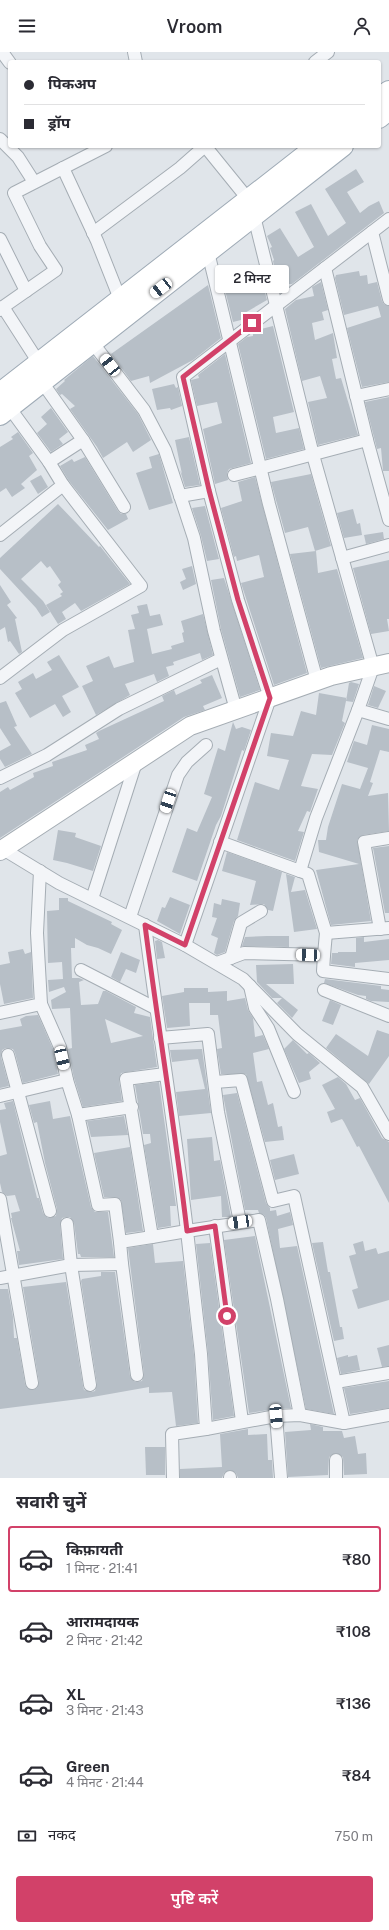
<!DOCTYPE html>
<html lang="hi">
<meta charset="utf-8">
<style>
body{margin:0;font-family:"Public Sans","Noto Sans Devanagari",sans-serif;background:#f7f7f7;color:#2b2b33;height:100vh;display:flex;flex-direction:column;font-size:15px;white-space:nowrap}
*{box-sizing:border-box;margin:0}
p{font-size:13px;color:#7c7c81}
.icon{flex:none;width:22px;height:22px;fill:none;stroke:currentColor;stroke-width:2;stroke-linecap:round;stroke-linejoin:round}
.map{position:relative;height:1426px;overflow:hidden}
.drawer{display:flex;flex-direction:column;background:#fff;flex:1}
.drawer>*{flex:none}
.top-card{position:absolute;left:8px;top:8px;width:373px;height:88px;border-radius:4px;box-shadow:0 1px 3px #0004;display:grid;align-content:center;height:88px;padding:0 16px;background:#fff}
.end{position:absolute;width:18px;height:18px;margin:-9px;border:5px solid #d24169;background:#fff;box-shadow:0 0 0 2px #fff}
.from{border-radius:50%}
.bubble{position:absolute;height:28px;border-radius:4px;background:#fff;box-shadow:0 1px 3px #0004;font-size:13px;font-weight:600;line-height:28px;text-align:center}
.car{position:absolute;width:12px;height:24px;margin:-12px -6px;border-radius:5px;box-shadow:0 0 3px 1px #0007;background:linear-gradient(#fff 24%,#345 0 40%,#fff 0 76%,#345 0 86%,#fff 0)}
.top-card b{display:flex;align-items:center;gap:14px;height:38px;font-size:15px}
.top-card b+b{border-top:1px solid #e1e1e2}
.top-card i{width:10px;height:10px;background:#2b2b33}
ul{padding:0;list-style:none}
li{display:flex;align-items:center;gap:12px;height:66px;margin:0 8px 6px;padding:0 8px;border:2px solid transparent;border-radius:4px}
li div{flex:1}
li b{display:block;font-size:15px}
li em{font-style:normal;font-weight:600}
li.selected{border-color:#d24169}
li>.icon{width:36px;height:36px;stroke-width:1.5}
h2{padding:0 16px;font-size:18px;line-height:48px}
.pay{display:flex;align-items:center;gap:10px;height:44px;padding:0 16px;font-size:15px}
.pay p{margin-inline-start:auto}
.primary-button{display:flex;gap:8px;margin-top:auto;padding:8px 16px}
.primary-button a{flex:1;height:46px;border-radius:4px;background:#d24169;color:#fff;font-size:16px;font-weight:600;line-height:46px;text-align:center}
header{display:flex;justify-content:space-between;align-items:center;height:52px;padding:0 16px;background:#fff;font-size:18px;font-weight:600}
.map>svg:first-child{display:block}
</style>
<header><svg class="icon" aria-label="menu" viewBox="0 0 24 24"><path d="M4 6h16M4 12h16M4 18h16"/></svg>Vroom<svg class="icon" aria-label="person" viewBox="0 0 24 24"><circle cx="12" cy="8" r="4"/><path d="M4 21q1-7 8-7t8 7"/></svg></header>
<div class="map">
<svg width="389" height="1426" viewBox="0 0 389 1426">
<rect width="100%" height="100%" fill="#e0e5ea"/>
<!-- building -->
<g fill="#b7bfc7" fill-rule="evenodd">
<path d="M356,117L364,130L347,140L360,161L369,154L379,149L384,161L292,232H289L281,219L276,222L273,209L274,208L270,196L272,195L267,184L280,176L298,205L314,195L295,160L311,152L328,184L346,171L325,137Z"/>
<path d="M359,219L360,224L367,223L368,232L377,230L382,249L384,252L389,254V330L362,335L347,276L381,265L378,254L344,263L335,226L336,223Z"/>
<path d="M244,221L248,240L263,233L267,248L243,262L245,267L233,270L222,226Z"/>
<path d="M321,230L328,258L322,260L324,268L312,271L315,288L333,281L337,306L332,307L336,327L341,326L358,383L318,393L308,350L327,346L320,324L302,329L285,257L296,248L314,244L312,235Z"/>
<path d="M208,233L221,286L193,308L150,331L149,324L131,329L111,302Z"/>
<path d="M273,274L294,360L273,365L276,381L299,376L304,397L266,407L238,292L247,285L253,284V281L257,278Z"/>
<path d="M225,302L251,411L229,417L227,421L228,428L215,432L203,377L222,371L217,350L197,354L191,328L199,326L198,323Z"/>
<path d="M93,304L138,362L151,388L133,400L127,390L103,406L97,395L70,357L75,354L62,342L60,343L56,337L65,329L64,328Z"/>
<path d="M174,332L176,336L178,335L182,354L171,358L170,356L157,358L152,337Z"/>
<path d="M389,345V419H383L381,396L377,397L365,350Z"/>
<path d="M51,356L68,380L59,387L63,392L51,400L37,381L47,372L41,365Z"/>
<path d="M18,380L33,401L29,404L37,418L21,432L25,436L12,445L6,436L0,440V395L13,387L11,385Z"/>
<path d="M189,385L200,433L185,435L180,418L182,422L175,388Z"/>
<path d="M159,402L173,451L149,458L136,421L152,416L149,405Z"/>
<path d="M85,405L118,459L121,462H126L128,467L108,478L69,429L60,414L72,407L74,410Z"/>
<path d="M311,422L331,494L315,499L308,475L285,481L271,430Z"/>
<path d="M41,423L48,435L38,442L30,429Z"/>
<path d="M255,425L307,621L274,633L241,531L264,525L259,503L237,509L236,504L234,505L221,456L242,449L238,430Z"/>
<path d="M58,452L99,495L100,494L130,532L81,559L75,551L62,560L66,567L58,572L46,553L62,544L60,542L63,540L58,533L61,530L50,514L47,516L41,509L21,527L43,549L50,560L42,565L36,556L0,517V506Z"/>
<path d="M205,454L219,507L207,509L201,484L192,456Z"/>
<path d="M353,457L357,472L360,471L362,483L344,486L337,461Z"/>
<path d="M383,480L384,487L366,492L364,483Z"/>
<path d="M316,499L318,521L337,517L363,606L321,616L290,502Z"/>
<path d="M389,508V567H387L389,579L371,582L353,516Z"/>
<path d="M192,514L196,532L183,538L180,530L186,527L182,517Z"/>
<path d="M224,526L260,638L240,645L221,577L211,528Z"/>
<path d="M0,533L11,550L7,553L17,566L15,567L22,600L19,602L10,589L8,590L5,575L0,578Z"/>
<path d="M147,552L150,564L160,562L163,573L147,577L152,602L172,597L171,594L184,590L182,581L184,580L181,569L203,562L213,603L202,608L200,601L173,610L174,613L166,615L169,624L157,630L154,622L125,632L130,643L96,663L82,634L93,629L86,614L109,604L114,616L134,610L128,578L135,577L131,563L139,561L137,554Z"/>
<path d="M59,603L79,635L62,644L71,660L63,665L55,652L30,666L15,641L22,637L18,630L33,621L36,627L52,618L47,610Z"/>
<path d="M212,623L222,646L203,654L205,658L184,665L0,786V740L8,735L10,738L34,725L33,721L53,714L52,710L87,698L85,693L99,687L96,681L99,679L164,649L162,644L174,638L176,643L202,631L200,628Z"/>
<path d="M351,630L359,632L353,650L346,649L342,669L345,671L332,703L312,702L301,734L318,737L310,760L307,759L298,779L304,780L295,809L237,788L255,730L279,738L289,708L267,704L271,681L293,684L301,659L316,663L319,641L347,646L346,649L349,631Z"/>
<path d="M374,634L386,639L378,656L368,653Z"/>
<path d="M6,649L17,674L14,675L32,702L5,715L0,707V699L11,693L0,676V651Z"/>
<path d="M233,670L236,677L242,675L251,678L244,699L242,698L221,764L216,773L197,829L172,820L187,776L197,780L212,745L204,742L218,696L225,699Z"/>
<path d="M372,673L389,677V700L380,698L370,730L373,731L368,744L388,741L389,779L363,783L357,788L371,869L331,873L316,818L359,812L319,800L318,788H326L328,775L342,732L360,737L368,716L347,710L354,689L367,693Z"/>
<path d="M58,778L76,781L75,785L101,794L93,819L67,811L53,808Z"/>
<path d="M389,794V861H385L373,796Z"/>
<path d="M227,800L282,820L273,859L268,858L264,852L250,853L256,829L222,819Z"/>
<path d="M286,822L295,825L291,840L305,838L317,877L294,880Z"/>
<path d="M170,845L190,853L180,882L157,869L162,855L165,856Z"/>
<path d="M59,846H68V849L112,870L111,872L122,878L111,902L98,896L87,893L75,886V896H71L72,926H79L84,928L79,930L81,953L98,952L103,939H106L136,955L134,961L150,965L157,1015L121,1021L119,1028L122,1049L83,1055L74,1026L68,997L72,996L70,956L52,957L51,948L66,940L64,935L49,940L48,928L63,927L62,910L48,911L47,859L59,858ZM105,967L143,984L111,991Z"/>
<path d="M222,847L240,851L238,864L234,869L225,900L217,903L214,901L218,886L211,883L217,866L212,865L214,851L221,853Z"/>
<path d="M267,884H289V895L242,894L245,885Z"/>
<path d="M364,885V890L389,887V908L355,911V915L331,912L332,901H338V900H356V886Z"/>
<path d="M158,888L162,890L165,906L157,907L155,889Z"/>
<path d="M23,897L25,902L31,900L33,946L4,952L0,932V913L10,911L8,900Z"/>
<path d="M121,900L140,908L136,921L126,917L120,930L111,925Z"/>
<path d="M293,912L294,932H266L298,958L292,966L277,951L282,946H272L257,930L256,913Z"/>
<path d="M325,927L381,934V937L389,938V950L371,949L366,947V944L358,943L324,931Z"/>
<path d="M184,936H208V940L227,939V949L245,946L248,958L253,966L255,985L263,983L269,997L253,1001L257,1030L262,1029L268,1053L273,1051L278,1075L282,1074L284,1088L265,1090L246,1022H221L217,997L222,996L218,963H210V951H189L190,974L167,976L162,944L184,940Z"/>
<path d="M330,948L341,953L333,973L322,969Z"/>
<path d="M38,963L53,997L58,1022L23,1031L15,1001L13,997L6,996L2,998L1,1005L9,1034L0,1036V978L22,974L20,967L26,964Z"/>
<path d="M377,978L389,982V1004L369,1032L326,996L336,982L368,1004Z"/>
<path d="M293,988L307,1002L309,1001L320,1011L309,1020L311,1027L299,1031L284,997Z"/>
<path d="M202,997L211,1061L179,1064L176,1040L205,1037L198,1007L172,1010L170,998Z"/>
<path d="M338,1025L346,1032L355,1048L360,1046L382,1086L389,1090V1151L359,1094L357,1095L344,1070L342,1067L331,1071L327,1060L335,1057L322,1033Z"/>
<path d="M159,1030L176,1154H170L171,1174L158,1176L144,1093L151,1091L150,1082H143L135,1033Z"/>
<path d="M237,1041L266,1151L270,1156V1159L276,1158L277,1164L290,1160L293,1173L278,1177L280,1196L297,1194L334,1362L306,1357L266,1166L264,1163L259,1161L258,1158H245L223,1043Z"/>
<path d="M13,1049L37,1146H39L43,1161L48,1166L56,1164L57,1157L45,1111L37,1070L34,1071L29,1053L50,1049L53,1067L70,1064L91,1155L95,1160H108L114,1205H81L80,1202H78L74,1171L70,1165H66L62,1166L60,1172L63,1207L19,1213L17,1199H20L11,1166H12L11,1161L20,1159L15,1143L7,1144L2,1140L0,1131V1104L7,1102L0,1070V1058L6,1057L4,1051Z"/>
<path d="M124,1064L128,1083L91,1085L87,1069Z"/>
<path d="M212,1085L214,1109L220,1108L231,1165H222L221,1144L191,1148L187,1087Z"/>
<path d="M130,1095L143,1179L126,1181L121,1148L115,1145H104L94,1101Z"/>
<path d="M294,1102L299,1122L275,1128L270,1108Z"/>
<path d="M255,1184L291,1356L275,1357L249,1361L224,1188Z"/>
<path d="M363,1189L365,1199L376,1196L378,1202L389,1199V1248L358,1257L352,1238L358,1236L349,1204L356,1202L353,1192Z"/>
<path d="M323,1190L328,1220H330L340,1275H342L344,1287L334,1289L312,1191Z"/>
<path d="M210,1191L234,1364L213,1368L208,1301L196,1192Z"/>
<path d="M153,1192L155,1211L183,1209L194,1303L198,1371L176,1374L172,1340L149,1341V1335L87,1346L0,1357V1237H8L13,1265L14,1286H17L25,1332L27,1336L33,1338L37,1336L39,1330L23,1235L66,1230L83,1334L84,1338L91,1340L95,1339L97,1332L81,1229L82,1227L101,1224V1220H115L130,1324L135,1330L142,1329L144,1322L128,1196Z"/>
<path d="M389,1293V1314L382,1315L377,1296Z"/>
<path d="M348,1303V1305L357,1303L360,1318L341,1322L337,1306Z"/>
<path d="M389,1329V1356L350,1362L344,1336Z"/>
<path d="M310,1372L323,1375V1379H342L344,1386L355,1384L358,1402L366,1401L367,1422L344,1423L343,1405L336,1401L329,1405L328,1423L288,1425L285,1380L311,1378Z"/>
<path d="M248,1377V1383L267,1382L268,1408H272L273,1426H238L236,1421L230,1418L224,1421L222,1426H180V1417L222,1415L220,1382Z"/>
<path d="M145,1395H165V1423H146Z"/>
</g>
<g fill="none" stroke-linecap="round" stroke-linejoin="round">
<defs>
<g id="street">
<path d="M2,0L10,11"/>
<path d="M134,0L136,10"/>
<path d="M315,10L328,0"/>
<path d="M0,87L18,105L34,130"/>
<path d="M205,94L248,147"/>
<path d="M63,116L97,189L120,247"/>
<path d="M254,164L313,403L373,615L358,658L389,667"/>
<path d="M372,180L389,247"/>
<path d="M93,181L180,116L205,94"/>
<path d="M0,187L26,239"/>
<path d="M208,200L269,452L317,629"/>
<path d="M325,216L367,388L389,468"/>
<path d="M3,255L56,218L40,194L14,141L106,94"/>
<path d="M0,258L3,255L39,311"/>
<path d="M92,290L144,358L165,398L194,486L214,579L236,658"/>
<path d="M356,344L389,337"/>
<path d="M9,355L49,410"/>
<path d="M83,388L124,455"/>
<path d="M234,423L367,388"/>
<path d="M180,444L209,439"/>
<path d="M0,483L63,433L49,410L83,388L42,330"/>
<path d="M342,506L389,493"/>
<path d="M0,626L63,578L141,534L63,433"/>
<path d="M0,726L47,703L119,657L221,607"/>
<path d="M220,790L300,819L316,766L358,658"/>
<path d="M3,797L59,831L185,893L243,927L297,982L362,1035L389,1082"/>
<path d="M300,819L308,822L326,881L324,903"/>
<path d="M92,847L136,710"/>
<path d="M130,865L178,723L187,710L206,693"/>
<path d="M145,873C158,975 175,1076 187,1179L152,1185L126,1027L165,1022"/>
<path d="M380,877L364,790L389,786"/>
<path d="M326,881L389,876"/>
<path d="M185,893L270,646L238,548L209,439L183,325L389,167"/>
<path d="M231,906L241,871L261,859"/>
<path d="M217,911L244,901L324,903L323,919L389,927"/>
<path d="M81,918L155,956"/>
<path d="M250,934L255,956L268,976L294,1040"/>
<path d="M324,938L389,964"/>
<path d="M41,952L60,995L67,1028"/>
<path d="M0,961L41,952L37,881L40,819"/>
<path d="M160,986L208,982L218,1060L240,1170"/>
<path d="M8,1003L50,1159"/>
<path d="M215,1030L241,1028L273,1149L294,1144L344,1371"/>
<path d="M0,1044L67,1028L78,1063L132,1055"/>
<path d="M78,1063L98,1153L115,1152L120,1190"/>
<path d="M0,1147L32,1331"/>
<path d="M67,1172L71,1213L90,1333"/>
<path d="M215,1174L242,1369"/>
<path d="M122,1212L137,1323"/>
<path d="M0,1226L71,1213L122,1212L120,1190L152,1185"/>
<path d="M336,1330L389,1321"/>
<path d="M276,1364L300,1363L344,1371L389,1363"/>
<path d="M206,1377L276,1364L281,1426"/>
<path d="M336,1408V1426"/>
<path d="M230,1425V1426"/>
<path d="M173,1426L172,1382L206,1377L201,1302L187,1179L259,1168L277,1247L300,1363"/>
</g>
<path id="secondary" d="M0,799L190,674L331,624L389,611"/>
<g id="primary">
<path d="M379,46L389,39"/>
<path d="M379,66L389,58"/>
<path d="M0,341L317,94"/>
<path d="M0,363L343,94"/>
</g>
</defs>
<!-- street casing -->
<use href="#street" stroke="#a5adb4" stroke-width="14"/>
<!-- secondary casing -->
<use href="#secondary" stroke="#a5adb4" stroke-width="20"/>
<!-- primary casing -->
<use href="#primary" stroke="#9fabb6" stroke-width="22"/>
<!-- street -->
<use href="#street" stroke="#f3f5f8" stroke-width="12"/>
<!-- secondary -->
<use href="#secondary" stroke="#fff" stroke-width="18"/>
<!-- primary -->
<use href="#primary" stroke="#fff" stroke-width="20"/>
</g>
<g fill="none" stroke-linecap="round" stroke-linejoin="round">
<!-- route -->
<path stroke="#d24169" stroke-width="5" d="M227,1264L215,1174L187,1179C175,1076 158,975 145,873L185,893L270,646L238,548L209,438L183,325L252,271"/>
</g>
</svg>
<i class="end from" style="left:227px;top:1264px"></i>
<i class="end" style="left:252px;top:271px"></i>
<div class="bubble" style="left:215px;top:213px;width:74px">2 मिनट</div>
<i class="car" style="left:161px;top:236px;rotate:232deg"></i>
<i class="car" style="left:110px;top:313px;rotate:322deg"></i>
<i class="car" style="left:168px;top:749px;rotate:198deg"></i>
<i class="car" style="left:308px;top:903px;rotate:272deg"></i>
<i class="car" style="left:62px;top:1006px;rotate:167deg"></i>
<i class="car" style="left:240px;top:1170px;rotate:262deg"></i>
<i class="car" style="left:276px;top:1364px;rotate:175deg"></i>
<div class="top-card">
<b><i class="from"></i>पिकअप</b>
<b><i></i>ड्रॉप</b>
</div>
</div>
<section class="drawer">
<h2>सवारी चुनें</h2>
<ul>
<li class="selected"><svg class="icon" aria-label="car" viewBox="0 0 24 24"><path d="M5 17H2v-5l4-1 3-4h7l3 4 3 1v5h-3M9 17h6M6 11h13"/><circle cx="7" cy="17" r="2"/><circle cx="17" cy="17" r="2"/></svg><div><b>किफ़ायती</b><p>1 मिनट · 21:41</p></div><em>₹80</em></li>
<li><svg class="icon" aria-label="car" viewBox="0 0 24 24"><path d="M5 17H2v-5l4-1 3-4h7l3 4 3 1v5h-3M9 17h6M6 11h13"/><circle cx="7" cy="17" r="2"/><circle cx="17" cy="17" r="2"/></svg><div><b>आरामदायक</b><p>2 मिनट · 21:42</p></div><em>₹108</em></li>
<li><svg class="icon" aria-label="car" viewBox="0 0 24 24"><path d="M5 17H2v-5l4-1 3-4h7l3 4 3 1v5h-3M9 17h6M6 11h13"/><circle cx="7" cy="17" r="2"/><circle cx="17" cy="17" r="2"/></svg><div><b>XL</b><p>3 मिनट · 21:43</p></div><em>₹136</em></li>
<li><svg class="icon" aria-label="car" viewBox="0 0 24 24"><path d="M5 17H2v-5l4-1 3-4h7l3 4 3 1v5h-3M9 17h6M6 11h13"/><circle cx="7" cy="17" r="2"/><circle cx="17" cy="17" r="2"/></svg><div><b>Green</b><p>4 मिनट · 21:44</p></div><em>₹84</em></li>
</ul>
<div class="pay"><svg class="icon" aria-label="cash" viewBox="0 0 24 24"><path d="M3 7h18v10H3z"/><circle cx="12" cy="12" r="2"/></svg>नकद<p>750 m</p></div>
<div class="primary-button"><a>पुष्टि करें</a></div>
</section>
